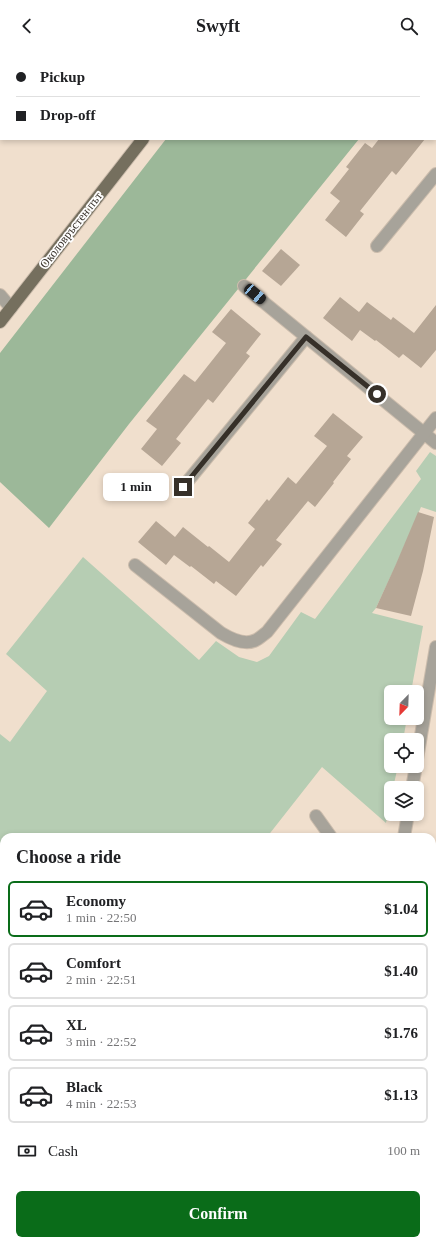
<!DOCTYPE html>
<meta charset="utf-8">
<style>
body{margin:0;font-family:Georgia,serif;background:#f2f2f2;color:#202124;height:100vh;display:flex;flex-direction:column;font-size:15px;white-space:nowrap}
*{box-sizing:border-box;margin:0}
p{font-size:13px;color:#757577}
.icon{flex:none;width:22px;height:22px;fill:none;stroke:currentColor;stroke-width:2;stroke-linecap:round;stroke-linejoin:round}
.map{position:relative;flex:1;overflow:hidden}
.drawer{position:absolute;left:0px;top:781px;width:436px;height:412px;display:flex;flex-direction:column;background:#fff;border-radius:12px 12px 0 0;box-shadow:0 2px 6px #0003}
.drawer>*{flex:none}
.top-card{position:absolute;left:0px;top:0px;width:436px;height:88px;box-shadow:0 2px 6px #0003;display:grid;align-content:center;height:88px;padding:0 16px;background:#fff}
.needle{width:26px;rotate:203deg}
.controls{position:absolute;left:384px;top:633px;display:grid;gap:8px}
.controls a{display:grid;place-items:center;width:40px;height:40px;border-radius:6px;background:#fff;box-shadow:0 2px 6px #0003;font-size:20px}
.end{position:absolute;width:18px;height:18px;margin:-9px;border:5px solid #363029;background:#fff;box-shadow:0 0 0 2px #fff}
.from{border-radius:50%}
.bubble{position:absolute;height:28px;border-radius:6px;background:#fff;box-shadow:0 2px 6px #0003;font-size:13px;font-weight:700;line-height:28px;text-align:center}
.car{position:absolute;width:12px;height:24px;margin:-12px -6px;border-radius:5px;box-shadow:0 0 3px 1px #0007;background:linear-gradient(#222 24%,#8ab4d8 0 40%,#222 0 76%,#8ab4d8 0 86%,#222 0)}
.top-card b{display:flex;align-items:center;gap:14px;height:38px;font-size:15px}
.top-card b+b{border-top:1px solid #e0e0e0}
.top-card i{width:10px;height:10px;background:#202124}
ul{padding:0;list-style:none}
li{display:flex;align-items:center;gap:12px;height:56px;margin:0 8px 6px;padding:0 8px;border:2px solid #e0e0e0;border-radius:6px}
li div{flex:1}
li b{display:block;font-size:15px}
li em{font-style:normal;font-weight:700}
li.active{border-color:#0a6c19}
li>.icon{width:36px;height:36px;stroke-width:1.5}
h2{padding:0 16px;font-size:18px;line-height:48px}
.pay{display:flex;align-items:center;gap:10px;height:44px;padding:0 16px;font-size:15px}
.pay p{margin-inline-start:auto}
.cta{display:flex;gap:8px;margin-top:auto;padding:8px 16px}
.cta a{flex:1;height:46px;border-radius:6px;background:#0a6c19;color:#fff;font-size:16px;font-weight:700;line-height:46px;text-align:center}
header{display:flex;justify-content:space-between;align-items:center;height:52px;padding:0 16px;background:#fff;font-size:18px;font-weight:700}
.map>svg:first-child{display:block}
</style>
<header><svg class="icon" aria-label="back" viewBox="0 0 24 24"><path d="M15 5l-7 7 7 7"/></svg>Swyft<svg class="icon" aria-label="search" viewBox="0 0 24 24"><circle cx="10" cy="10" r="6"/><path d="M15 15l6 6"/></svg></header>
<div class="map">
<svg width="436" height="1193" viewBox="0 0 436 1193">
<rect width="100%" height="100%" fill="#f0dfcd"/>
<!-- green -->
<g fill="#b6cdb3">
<path d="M430,400L436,404V460L421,455L396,513L376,556L372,561L423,574L411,640H391V666H407L403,688H391V714H398L393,736H391V747L386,771L322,715L267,785H4V810L0,807V682L10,690L47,639L6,602L83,505L199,608L216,589L239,605L257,610L269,604L301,560L315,567L421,427L416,419Z"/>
<path d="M4,821V1189H336V1193H0V826Z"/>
</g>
<!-- forest -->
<g fill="#9cb899">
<path d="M234,0H429L428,1H233Z"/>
<path d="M166,87H359L129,372L49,476L0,430V301Z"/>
</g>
<!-- building -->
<g fill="#b6a695">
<path d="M379,87H425L396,123L392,119L360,159L364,162L346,185L325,168L340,149L330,141L349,117L346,115L365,91L372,96Z"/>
<path d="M281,197L300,213L281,234L262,219Z"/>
<path d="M340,245L359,260L367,250L391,268L393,265L414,281L436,253V298L421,316L403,302L399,306L376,288L375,289L360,278L352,289L323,266Z"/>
<path d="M231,257L261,282L246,301L250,304L213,351L208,347L176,387L181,391L162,414L141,397L157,377L146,369L184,322L195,330L226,291L212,280Z"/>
<path d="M333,361L363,385L347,404L351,407L333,430L334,431L315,455L308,449L276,488L282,492L263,515L261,513L236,544L216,529L214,532L191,514L190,515L174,503L166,513L138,490L156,469L175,485L183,475L208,495L209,494L229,510L255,477L248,471L267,447L269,449L288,425L296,432L327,394L314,384Z"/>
<path d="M418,460L434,465L423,519L411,564L376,556L396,512Z"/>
</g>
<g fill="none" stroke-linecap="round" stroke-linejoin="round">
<defs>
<g id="minor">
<path d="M75,0V1"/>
<path d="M128,0L129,1"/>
<path d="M200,0L202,1"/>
<path d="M435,17L436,18"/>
<path d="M377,194L436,122"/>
<path d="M244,234L436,391"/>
<path d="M0,243L11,256"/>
<path d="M183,435L306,285"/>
<path d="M135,513L221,581C231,587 245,594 256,588C260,586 264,582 267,580L436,366"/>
<path d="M417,707L436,595"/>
<path d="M412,736L416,714"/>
<path d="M316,764L331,785"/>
<path d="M404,785L408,762"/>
<path d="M432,867L436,841"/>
<path d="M432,998H436"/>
<path d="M432,1053L436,1054"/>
<path d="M263,1189L268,1193"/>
<path d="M362,1189V1193"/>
<path d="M37,1193L40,1189"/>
</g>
<g id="major">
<path d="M210,1L211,0"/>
<path d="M0,270L143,87"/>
</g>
</defs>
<!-- minor casing -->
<use href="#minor" stroke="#cbbcac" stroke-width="14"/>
<!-- major casing -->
<use href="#major" stroke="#cbbcac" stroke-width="14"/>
<!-- minor -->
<use href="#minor" stroke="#a7a39a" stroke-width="12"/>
<!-- major -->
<use href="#major" stroke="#756f5e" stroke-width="12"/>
</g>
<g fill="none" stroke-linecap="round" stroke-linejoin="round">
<!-- route -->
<path stroke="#363029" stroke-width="5" d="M183,435L306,285L377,342"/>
</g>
<g text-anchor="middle" stroke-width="3.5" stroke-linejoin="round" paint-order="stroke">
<!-- street labels -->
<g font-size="12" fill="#363029" stroke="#fff">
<text transform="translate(71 178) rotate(-52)" y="4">Околовръстен път</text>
</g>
</g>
</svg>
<div class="controls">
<a><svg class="needle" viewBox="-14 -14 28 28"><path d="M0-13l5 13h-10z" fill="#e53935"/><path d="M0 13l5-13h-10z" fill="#757577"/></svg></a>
<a><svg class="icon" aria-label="locate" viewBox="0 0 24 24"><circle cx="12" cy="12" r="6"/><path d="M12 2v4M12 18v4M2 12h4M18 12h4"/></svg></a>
<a><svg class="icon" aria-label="layers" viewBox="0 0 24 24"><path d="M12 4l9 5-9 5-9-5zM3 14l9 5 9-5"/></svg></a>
</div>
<i class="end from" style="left:377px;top:342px"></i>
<i class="end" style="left:183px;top:435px"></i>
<div class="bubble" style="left:103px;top:421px;width:66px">1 min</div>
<i class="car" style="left:255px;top:242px;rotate:130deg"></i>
<div class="top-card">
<b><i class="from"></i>Pickup</b>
<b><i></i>Drop-off</b>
</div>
<section class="drawer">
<h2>Choose a ride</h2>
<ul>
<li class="active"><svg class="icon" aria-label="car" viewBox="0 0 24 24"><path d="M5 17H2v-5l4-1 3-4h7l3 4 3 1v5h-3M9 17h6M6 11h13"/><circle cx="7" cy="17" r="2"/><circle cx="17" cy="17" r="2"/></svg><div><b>Economy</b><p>1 min · 22:50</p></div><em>$1.04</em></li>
<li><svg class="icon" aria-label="car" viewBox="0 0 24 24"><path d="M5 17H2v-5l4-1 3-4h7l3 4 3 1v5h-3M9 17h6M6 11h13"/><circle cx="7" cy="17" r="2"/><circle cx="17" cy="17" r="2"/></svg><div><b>Comfort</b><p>2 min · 22:51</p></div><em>$1.40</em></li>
<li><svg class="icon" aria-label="car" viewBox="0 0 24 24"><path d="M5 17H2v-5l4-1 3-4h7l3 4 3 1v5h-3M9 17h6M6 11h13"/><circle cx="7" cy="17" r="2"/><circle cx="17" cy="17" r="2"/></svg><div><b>XL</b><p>3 min · 22:52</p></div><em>$1.76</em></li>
<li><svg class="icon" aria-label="car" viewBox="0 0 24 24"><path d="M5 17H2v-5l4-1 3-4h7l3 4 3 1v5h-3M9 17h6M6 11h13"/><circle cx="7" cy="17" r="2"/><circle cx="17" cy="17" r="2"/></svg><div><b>Black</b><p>4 min · 22:53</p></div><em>$1.13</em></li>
</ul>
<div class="pay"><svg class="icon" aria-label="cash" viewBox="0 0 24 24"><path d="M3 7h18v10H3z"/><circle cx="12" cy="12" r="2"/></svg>Cash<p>100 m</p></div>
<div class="cta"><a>Confirm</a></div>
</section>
</div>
